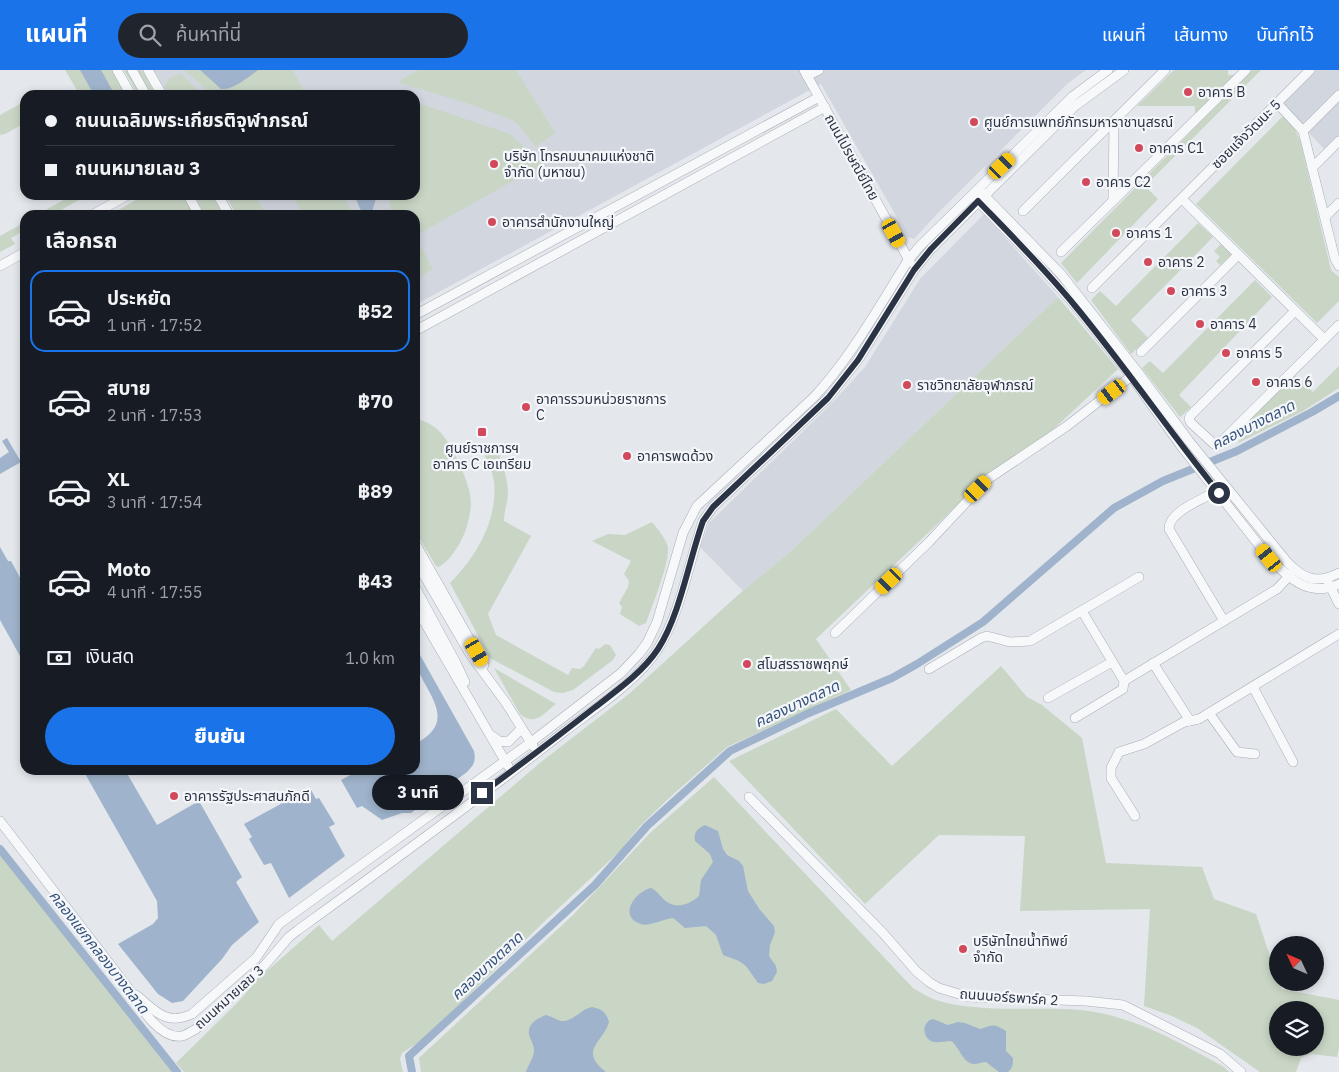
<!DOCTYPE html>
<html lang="th">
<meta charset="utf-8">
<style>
body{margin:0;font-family:"IBM Plex Sans","Noto Sans Thai",sans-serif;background:#20242c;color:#f1f3f6;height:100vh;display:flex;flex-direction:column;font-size:19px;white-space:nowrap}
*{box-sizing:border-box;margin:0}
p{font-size:16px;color:#9ea1a6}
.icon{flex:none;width:28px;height:28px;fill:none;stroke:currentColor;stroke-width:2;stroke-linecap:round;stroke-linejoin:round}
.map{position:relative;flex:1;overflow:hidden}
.panel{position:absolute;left:20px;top:140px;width:400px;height:565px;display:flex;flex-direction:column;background:#171b24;border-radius:15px;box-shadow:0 2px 8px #0003}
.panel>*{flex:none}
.guide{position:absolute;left:20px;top:20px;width:400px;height:110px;border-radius:15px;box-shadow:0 2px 8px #0003;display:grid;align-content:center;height:110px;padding:0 25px;background:#171b24}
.needle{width:32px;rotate:314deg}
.controls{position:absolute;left:1269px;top:866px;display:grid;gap:10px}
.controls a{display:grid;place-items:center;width:55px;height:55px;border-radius:50%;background:#171b24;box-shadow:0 2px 8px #0003;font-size:25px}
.end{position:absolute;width:22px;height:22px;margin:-11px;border:6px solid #2b3445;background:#fff;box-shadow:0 0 0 2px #fff}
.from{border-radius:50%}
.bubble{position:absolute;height:35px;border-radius:18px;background:#171b24;box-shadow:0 2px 8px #0003;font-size:16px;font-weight:800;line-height:35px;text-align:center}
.car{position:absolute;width:15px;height:30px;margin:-15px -8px;border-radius:6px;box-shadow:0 0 4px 1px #0007;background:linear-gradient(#f5c518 24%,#345 0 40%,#f5c518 0 76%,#345 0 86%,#f5c518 0)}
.guide b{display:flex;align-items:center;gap:18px;height:48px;font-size:19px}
.guide b+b{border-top:1px solid #363941}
.guide i{width:12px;height:12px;background:#f1f3f6}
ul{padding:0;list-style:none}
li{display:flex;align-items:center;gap:15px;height:82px;margin:0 10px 8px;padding:0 15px;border:2px solid transparent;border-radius:15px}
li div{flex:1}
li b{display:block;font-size:19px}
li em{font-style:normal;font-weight:800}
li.selected{border-color:#1a73e8}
li>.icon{width:45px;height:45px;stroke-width:1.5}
h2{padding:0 25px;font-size:22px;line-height:60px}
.pay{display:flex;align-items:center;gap:12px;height:55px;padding:0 25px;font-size:19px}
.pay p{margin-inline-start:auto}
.button{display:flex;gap:10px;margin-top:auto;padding:10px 25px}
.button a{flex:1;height:58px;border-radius:30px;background:#1a73e8;color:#fff;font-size:20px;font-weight:800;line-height:58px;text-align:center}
header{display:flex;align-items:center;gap:30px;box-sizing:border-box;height:70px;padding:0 25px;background:#1a73e8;color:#fff}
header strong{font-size:24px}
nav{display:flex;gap:28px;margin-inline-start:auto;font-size:18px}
.search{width:350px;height:45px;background:#20242c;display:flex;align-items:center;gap:12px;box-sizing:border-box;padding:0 18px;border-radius:28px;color:#9ea1a6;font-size:19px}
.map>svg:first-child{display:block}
</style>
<header>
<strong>แผนที่</strong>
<div class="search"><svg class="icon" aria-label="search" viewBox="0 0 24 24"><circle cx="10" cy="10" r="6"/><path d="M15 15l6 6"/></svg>ค้นหาที่นี่</div>
<nav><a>แผนที่</a><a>เส้นทาง</a><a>บันทึกไว้</a></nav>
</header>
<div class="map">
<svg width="1339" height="1002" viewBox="0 0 1339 1002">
<rect width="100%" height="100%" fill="#e4e7ec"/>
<!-- built -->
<g fill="#d2d6de">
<path d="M154,0H1086L1067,14L938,143L914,169L908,167L821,14L415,235V145H237L226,125H415V25H168Z"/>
<path d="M1316,0H1339V67L1325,80L1282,34Z"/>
<path d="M984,144L1058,227L790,482L743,521L700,477L709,453L832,333L865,297L920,209Z"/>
</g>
<!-- green -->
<g fill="#c9d6c5" fill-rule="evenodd">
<path d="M65,0H115L129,25H80Z"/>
<path d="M124,0H142L156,25H138Z"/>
<path d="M184,0H293L305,25H213Z"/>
<path d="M419,0H516L555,63L536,77L520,56L512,50L473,35L400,13L402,9Z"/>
<path d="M1174,0H1228V5H1237L1195,47V36H1137Z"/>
<path d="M1252,0H1261L1145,116L1158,129L1077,213L1061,193Z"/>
<path d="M181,4L203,25H169L165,18C168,8 171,6 181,4Z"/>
<path d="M25,31V53L5,64L0,65V45Z"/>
<path d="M415,32L510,64L543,94L415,166L433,199L417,208L415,205V145H392L388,125H415Z"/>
<path d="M1283,46L1292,54L1300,70L1331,200L1339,207V231L1317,253L1196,134Z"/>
<path d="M72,125H88L52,145H37Z"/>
<path d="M144,125H184L195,145H110Z"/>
<path d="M194,125H212L223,145H205Z"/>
<path d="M225,125H255L266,145H237Z"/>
<path d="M292,125H343L353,145H304Z"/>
<path d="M25,152V160L11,168L15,174L0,182V166Z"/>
<path d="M1198,153L1213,167L1131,250L1148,268L1131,284L1091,230L1100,221L1116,236Z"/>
<path d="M1221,174L1232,184L1220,195L1216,191L1220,187L1214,181Z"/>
<path d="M1255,210L1272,227L1179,325L1191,337L1180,347L1142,298L1150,291L1163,303Z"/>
<path d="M1058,227L1118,299L1044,368L987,407L816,569L851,620L727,677L668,729L640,756L621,780L547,849L424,969L402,983L400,989L403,1002H184L176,993L239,931L258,909L319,855L332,871L541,692L629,624L738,525L790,482Z"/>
<path d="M1339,296V318L1303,341L1238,373L1251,348L1295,306L1313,322Z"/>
<path d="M415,348C424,351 432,354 439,361C451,372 472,416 471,434C470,447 467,459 461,471C456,480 448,492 439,497L436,496L415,461Z"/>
<path d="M496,375C501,391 508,407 508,423C508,432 504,441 504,451L531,466L488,544L496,565L568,605L572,598L580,599L584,596L596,578L599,579L605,574L610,575L616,585L613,590L573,620L563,623L554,622L490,588L450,513C476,487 498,450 494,412C493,402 487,391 483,382Z"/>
<path d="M652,452C657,458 667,470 668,478C669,495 652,536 646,553L639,556L620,544L622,537L619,533L628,517L629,511L624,504L631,491L592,471L608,464L625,465Z"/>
<path d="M1001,596L1027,627L1042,635L1082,668L1106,793L1202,797L1214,829L1256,844L1277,907L1278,912L1279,913L1282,919L1339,930V978L1337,987L1311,984L1301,988L1296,1002H1260L1197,958L1172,946L1144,936L1150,839L1020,841L1025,766L939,765L865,834L729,691L836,639L892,696ZM1278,940H1315V978H1278Z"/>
<path d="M494,598L556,634C544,643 535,657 520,644Z"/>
<path d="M714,707L913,918C920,922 926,926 933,929C977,944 1034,936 1080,940C1133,945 1178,972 1224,997L1229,1002H421L419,988L572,846L650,763Z"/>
<path d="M0,784L175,1002H0Z"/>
</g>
<!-- water -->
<g fill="#9fb4cc">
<path d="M80,0H101L115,25H94Z"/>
<path d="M200,0H258C248,7 234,20 221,19Z"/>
<path d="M354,125H377L371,145H363Z"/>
<path d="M7,368L21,392L0,404V388L9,382L2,371Z"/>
<path d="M0,477L8,491H11L25,517V595L0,550Z"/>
<path d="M415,576L474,681C476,691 474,695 467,702L411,743H402L382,750L362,736L357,738L341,710L360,700H415V674C459,651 427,625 416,595C414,590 415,582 415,576Z"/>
<path d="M83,700H125L157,755L199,731L242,807L236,812L259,852L232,875L222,889L183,931L172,933L158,924L118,874L153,854L158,848L157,831Z"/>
<path d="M310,718L316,729L319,728L335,754L329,757L345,786L289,828L271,793L264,795L249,769L252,767L244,754Z"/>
<path d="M705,755L718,761L723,779L727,785L739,791L743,796L748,821L760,840L774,856L775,862L770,875L769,886L776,896L777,902L772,911L764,914L758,913L746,896L739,891L723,885L716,865L706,856L685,858L673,848C663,849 648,857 641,854C618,847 634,822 651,818C658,821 661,828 667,832C678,839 690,834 699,826L701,810L713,792L710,784L695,771C693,763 698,758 705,755Z"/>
<path d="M592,937C602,939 606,942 609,952C603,973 578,980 606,1002H526C528,995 534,988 534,980C534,974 530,970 529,964C527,954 538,948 546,945C551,946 556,950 561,951C573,952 581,939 592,937Z"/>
<path d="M933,949L948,955L958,952L965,953L980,959C994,955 993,953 1006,961V981L1013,988C1013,994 1013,998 1008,1002H999L986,992C982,992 978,994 974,994C963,994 959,976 951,971C945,971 937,974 931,971C921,965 923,951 933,949Z"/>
</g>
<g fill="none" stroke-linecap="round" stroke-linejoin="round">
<!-- canal -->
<g stroke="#9fb4cc" stroke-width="8">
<path d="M0,779L177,1002"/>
<path d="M412,1002L409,986L595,815L647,756L730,681L809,643L892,608L917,594L983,552L1114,438L1163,411L1237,381L1312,342L1339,326"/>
</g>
<defs>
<g id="minor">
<path d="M117,0L131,25"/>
<path d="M132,0L146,25"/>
<path d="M148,0L162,25"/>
<path d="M804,0L910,192"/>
<path d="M807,6L819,0"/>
<path d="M1277,33L1303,61L1335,189L1339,196"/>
<path d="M1303,61L1339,25"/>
<path d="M1312,98L1339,71"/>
<path d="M981,122L1061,204L1137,301L1189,371L1288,493C1305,510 1317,514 1339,503"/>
<path d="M188,125L199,145"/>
<path d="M218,125L229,145"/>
<path d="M975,128L1031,186L1075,235L1131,306L1181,376L1269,488C1289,508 1309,528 1339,514"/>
<path d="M1182,129L1324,269"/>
<path d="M1113,131L1114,51"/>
<path d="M1023,141L1165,0"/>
<path d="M92,145L128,125"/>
<path d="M1325,147L1339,133"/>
<path d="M1061,182L1246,0"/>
<path d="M0,196L25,182"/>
<path d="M1092,218L1310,0"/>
<path d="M1295,241L1190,346L1189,349L1191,353L1214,374L1218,375L1339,255"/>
<path d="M415,245L819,27"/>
<path d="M415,261L825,37"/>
<path d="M1141,282L1238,185"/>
<path d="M1207,426C1195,433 1169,443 1169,459L1224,551"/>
<path d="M415,473L484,595"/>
<path d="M415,490L470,584L506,633L533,676"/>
<path d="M1328,512L1339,534"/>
<path d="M415,517L456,593L465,612"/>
<path d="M415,536L508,696"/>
<path d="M1082,541L1124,611L1277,519L1291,504"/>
<path d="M835,563L929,472L988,409L1067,356L1134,304"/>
<path d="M1153,593L1190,651"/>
<path d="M929,599L981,568L987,566L1010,572L1030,571L1139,507"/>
<path d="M1253,617L1293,692"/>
<path d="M1048,628L1112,592"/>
<path d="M1209,643L1237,682L1255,684"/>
<path d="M1075,648L1123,619L1124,611"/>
<path d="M492,666L499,671L508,672L521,659"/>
<path d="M749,727L883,863L916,901L929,912L939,918L969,927L1086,931L1123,935L1220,984L1241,1002"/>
<path d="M1135,746L1111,708V698L1119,682L1144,674L1184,652L1199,649L1339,564"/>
<path d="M0,751L129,919C139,934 159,970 182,966C186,965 192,961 196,959L264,896L289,867L298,860C388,795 478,729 565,661C594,639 639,610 658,579C681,542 689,492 703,451L713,437L828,328L858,290L914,200L931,179L1075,36L1124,0"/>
<path d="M136,925C156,941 165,956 192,944L256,888L279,854L530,673L621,603L639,584L647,573L657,552L683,463L697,436L814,327C852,286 879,236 909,189L920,176L1073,26L1108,0"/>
</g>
</defs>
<!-- minor casing -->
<use href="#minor" stroke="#a9aeb7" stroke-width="10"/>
<!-- minor -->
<use href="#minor" stroke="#f7f8fa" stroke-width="9"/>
</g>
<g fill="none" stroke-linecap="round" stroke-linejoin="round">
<!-- route -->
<path stroke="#2b3445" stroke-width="6" d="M482,723C520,695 557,667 594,638C616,621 642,603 658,579C680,545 689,490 703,451L713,437L828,328L858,290L914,200L931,179L978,131C1012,166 1046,200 1076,237C1126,298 1170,362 1219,423"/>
</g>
<!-- markers -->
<g fill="#d1495b" stroke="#f4f6f9" stroke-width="2">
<circle cx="1188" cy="22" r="5"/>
<circle cx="974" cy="52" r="5"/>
<circle cx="1139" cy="78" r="5"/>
<circle cx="494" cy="94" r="5"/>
<circle cx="1086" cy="112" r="5"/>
<circle cx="492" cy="152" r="5"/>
<circle cx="1116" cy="163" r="5"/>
<circle cx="1148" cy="192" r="5"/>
<circle cx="1171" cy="221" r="5"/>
<circle cx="1200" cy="254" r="5"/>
<circle cx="1226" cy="283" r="5"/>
<circle cx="1256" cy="312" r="5"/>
<circle cx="907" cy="315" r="5"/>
<circle cx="526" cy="337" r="5"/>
<rect x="477" y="357" width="10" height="10" rx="2.5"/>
<circle cx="627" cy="386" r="5"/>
<circle cx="747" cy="594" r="5"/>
<circle cx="174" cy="726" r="5"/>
<circle cx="963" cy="879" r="5"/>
</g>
<g text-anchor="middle" stroke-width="4.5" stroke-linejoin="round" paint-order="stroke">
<!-- poi labels -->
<g font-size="14" fill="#2b3445" stroke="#f4f6f9" text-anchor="start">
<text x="1198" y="27">อาคาร B</text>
<text x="984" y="57">ศูนย์การแพทย์ภัทรมหาราชานุสรณ์</text>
<text x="1149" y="83">อาคาร C1</text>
<text x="504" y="91">บริษัท โทรคมนาคมแห่งชาติ<tspan x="504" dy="16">จำกัด (มหาชน)</tspan></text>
<text x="1096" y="117">อาคาร C2</text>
<text x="502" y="157">อาคารสำนักงานใหญ่</text>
<text x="1126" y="168">อาคาร 1</text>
<text x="1158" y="197">อาคาร 2</text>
<text x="1181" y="226">อาคาร 3</text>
<text x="1210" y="259">อาคาร 4</text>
<text x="1236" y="288">อาคาร 5</text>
<text x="1266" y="317">อาคาร 6</text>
<text x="917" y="320">ราชวิทยาลัยจุฬาภรณ์</text>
<text x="536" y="334">อาคารรวมหน่วยราชการ<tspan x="536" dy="16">C</tspan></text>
<text x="482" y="383" text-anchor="middle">ศูนย์ราชการฯ<tspan x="482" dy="16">อาคาร C เอเทรียม</tspan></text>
<text x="637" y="391">อาคารพดด้วง</text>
<text x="757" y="599">สโมสรราชพฤกษ์</text>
<text x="184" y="731">อาคารรัฐประศาสนภักดี</text>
<text x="973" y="876">บริษัทไทยน้ำทิพย์<tspan x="973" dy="16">จำกัด</tspan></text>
</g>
<!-- street labels -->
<g font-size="14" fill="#2b3445" stroke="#f4f6f9">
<text transform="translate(1246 64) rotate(-45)" y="5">ซอยแจ้งวัฒนะ 5</text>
<text transform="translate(852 87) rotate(61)" y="5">ถนนไปรษณีย์ไทย</text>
<text transform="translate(229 927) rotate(-42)" y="5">ถนนหมายเลข 3</text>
<text transform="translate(1009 927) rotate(4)" y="5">ถนนนอร์ธพาร์ค 2</text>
</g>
<!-- water labels -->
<g font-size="15" font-style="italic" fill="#34527a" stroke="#f4f6f9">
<text transform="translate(1253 355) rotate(-27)" y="5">คลองบางตลาด</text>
<text transform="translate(797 634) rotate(-25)" y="5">คลองบางตลาด</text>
<text transform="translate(99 882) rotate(52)" y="5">คลองแยกคลองบางตลาด</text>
<text transform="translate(487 896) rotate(-43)" y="5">คลองบางตลาด</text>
</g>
</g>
</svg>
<div class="controls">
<a><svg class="needle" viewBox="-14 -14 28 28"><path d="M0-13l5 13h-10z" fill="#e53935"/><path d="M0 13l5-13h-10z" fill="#9ea1a6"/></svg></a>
<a><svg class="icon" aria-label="layers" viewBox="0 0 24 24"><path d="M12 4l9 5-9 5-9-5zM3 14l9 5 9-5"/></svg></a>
</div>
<i class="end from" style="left:1219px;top:423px"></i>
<i class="end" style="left:482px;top:723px"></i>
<div class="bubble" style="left:372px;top:705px;width:92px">3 นาที</div>
<i class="car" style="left:1002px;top:96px;rotate:46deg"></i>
<i class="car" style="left:894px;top:163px;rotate:151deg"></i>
<i class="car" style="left:1112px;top:322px;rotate:233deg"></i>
<i class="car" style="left:978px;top:419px;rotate:45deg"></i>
<i class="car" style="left:1269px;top:488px;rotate:322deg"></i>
<i class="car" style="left:889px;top:511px;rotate:226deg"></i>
<i class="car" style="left:477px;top:582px;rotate:150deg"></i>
<div class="guide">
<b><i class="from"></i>ถนนเฉลิมพระเกียรติจุฬาภรณ์</b>
<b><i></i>ถนนหมายเลข 3</b>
</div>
<section class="panel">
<h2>เลือกรถ</h2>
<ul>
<li class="selected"><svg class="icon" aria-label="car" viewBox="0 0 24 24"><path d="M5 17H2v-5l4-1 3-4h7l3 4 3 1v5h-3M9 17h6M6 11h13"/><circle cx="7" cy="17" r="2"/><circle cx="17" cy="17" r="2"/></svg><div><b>ประหยัด</b><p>1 นาที · 17:52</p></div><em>฿52</em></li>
<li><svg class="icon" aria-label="car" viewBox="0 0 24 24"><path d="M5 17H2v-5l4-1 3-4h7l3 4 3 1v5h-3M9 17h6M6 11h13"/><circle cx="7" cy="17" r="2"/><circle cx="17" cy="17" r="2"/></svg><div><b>สบาย</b><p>2 นาที · 17:53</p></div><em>฿70</em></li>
<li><svg class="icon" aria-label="car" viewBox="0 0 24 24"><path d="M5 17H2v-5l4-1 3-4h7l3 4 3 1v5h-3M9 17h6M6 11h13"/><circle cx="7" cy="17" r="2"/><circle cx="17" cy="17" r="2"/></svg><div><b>XL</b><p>3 นาที · 17:54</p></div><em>฿89</em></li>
<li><svg class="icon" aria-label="car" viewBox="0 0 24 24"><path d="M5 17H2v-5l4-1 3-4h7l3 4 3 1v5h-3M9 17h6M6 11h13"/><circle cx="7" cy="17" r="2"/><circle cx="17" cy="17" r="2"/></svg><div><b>Moto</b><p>4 นาที · 17:55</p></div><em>฿43</em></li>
</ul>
<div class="pay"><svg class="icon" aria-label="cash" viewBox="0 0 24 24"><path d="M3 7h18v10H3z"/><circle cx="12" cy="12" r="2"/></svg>เงินสด<p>1.0 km</p></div>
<div class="button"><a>ยืนยัน</a></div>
</section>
</div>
